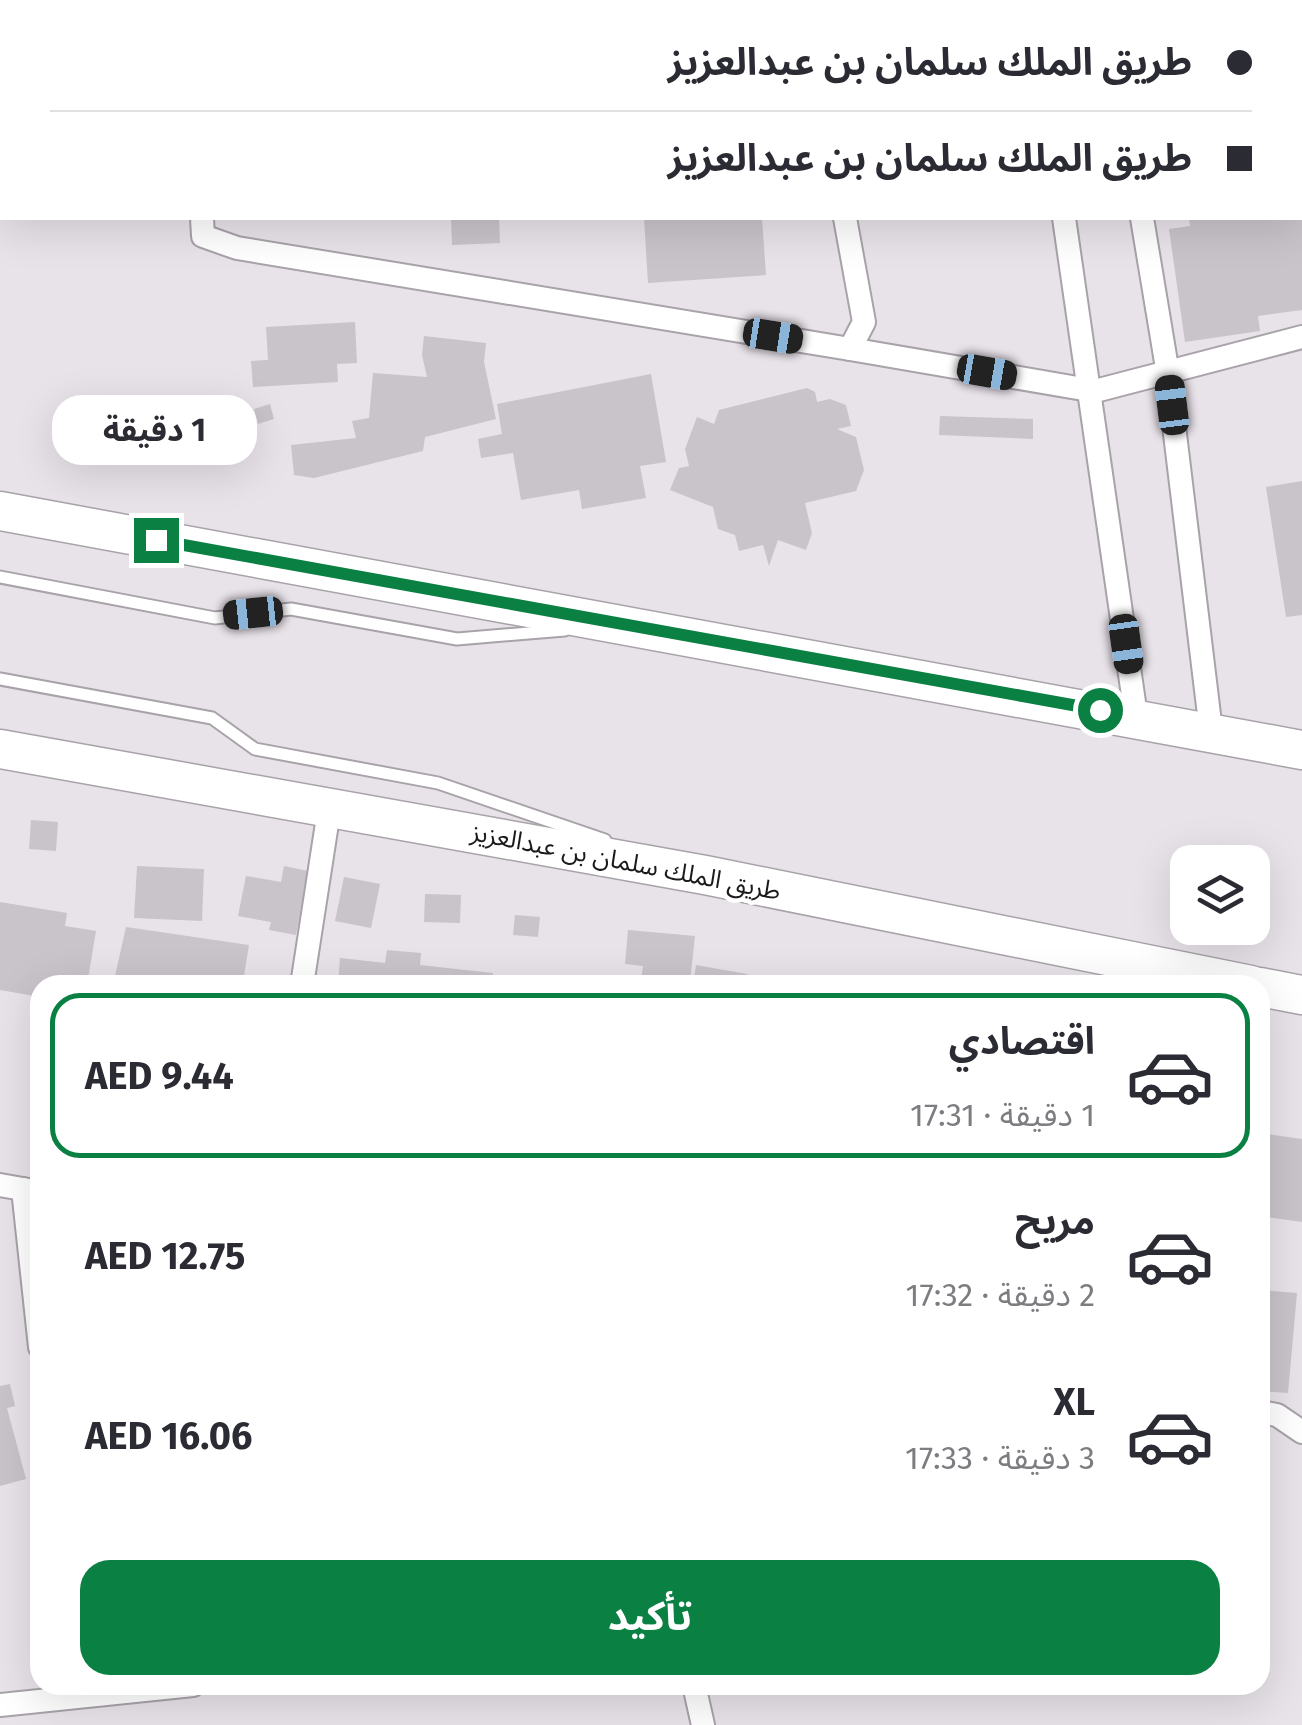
<!DOCTYPE html>
<html lang="ar">
<meta charset="utf-8">
<style>
body{margin:0;font-family:"Fira Sans","Noto Sans Arabic",sans-serif;background:#f7f7f7;color:#2b2b33;direction:rtl;height:100vh;display:flex;flex-direction:column;font-size:38px;white-space:nowrap}
*{box-sizing:border-box;margin:0}
p{font-size:32px;color:#7c7c81}
.icon{flex:none;width:55px;height:55px;fill:none;stroke:currentColor;stroke-width:2;stroke-linecap:round;stroke-linejoin:round}
.map{position:relative;flex:1;overflow:hidden;direction:ltr}
.side{position:absolute;left:30px;top:975px;width:1240px;height:720px;display:flex;flex-direction:column;background:#fff;border-radius:30px;box-shadow:0 10px 40px #0002;direction:rtl}
.side>*{flex:none}
.guide{position:absolute;left:0px;top:0px;width:1302px;height:220px;box-shadow:0 10px 40px #0002;direction:rtl;display:grid;align-content:center;height:220px;padding:0 50px;background:#fff}
.fabs{position:absolute;left:1170px;top:845px;display:grid;gap:20px}
.fabs a{display:grid;place-items:center;width:100px;height:100px;border-radius:20px;background:#fff;box-shadow:0 10px 40px #0002;font-size:50px}
.end{position:absolute;width:45px;height:45px;margin:-22px;border:12px solid #0b8043;background:#fff;box-shadow:0 0 0 5px #fff}
.from{border-radius:50%}
.bubble{position:absolute;height:70px;border-radius:30px;background:#fff;box-shadow:0 10px 40px #0002;font-size:32px;font-weight:700;line-height:70px;text-align:center;direction:rtl}
.car{position:absolute;width:30px;height:60px;margin:-30px -15px;border-radius:12px;box-shadow:0 0 8px 2px #0007;background:linear-gradient(#222 24%,#8ab4d8 0 40%,#222 0 76%,#8ab4d8 0 86%,#222 0)}
.guide b{display:flex;align-items:center;gap:35px;height:95px;font-size:38px}
.guide b+b{border-top:2px solid #e1e1e2}
.guide i{width:25px;height:25px;background:#2b2b33}
ul{padding:18px 0 0;list-style:none}
li{display:flex;align-items:center;gap:30px;height:165px;margin:0 20px 15px;padding:0 30px;border:5px solid transparent;border-radius:30px}
li div{flex:1}
li b{display:block;font-size:38px}
li em{font-style:normal;font-weight:700}
li.current{border-color:#0b8043}
li>.icon{width:90px;height:90px;stroke-width:1.5}
.action{display:flex;gap:20px;margin-top:auto;padding:20px 50px}
.action a{flex:1;height:115px;border-radius:30px;background:#0b8043;color:#fff;font-size:40px;font-weight:700;line-height:115px;text-align:center}
.map>svg:first-child{display:block}
</style>
<div class="map">
<svg width="1302" height="1725" viewBox="0 0 1302 1725">
<rect width="100%" height="100%" fill="#e8e2e9"/>
<!-- building -->
<g fill="#c9c3ca">
<path d="M451,218H499L500,243L452,245Z"/>
<path d="M644,218H762L766,275L648,283Z"/>
<path d="M1189,218H1302V310L1258,316L1260,331L1185,342L1169,229L1190,226Z"/>
<path d="M355,322L357,363L337,364L338,382L253,387L251,361L268,360L266,327Z"/>
<path d="M424,336L486,343L484,362L496,419L425,437L423,451L314,478L294,475L291,445L356,438L352,421L369,418L373,373L427,377L422,355Z"/>
<path d="M651,374L666,462L640,466L646,498L582,509L579,490L521,500L513,453L481,458L478,439L502,434L497,404Z"/>
<path d="M807,388L815,392L817,402L830,399L846,405L851,426L837,429L856,437L864,470L856,491L805,503L812,533L806,550L778,540L769,566L763,545L739,551L735,535L718,529L713,507L670,490L679,468L689,466L685,449L697,417L714,424L719,410Z"/>
<path d="M270,404L274,419L258,424L254,409Z"/>
<path d="M940,416L1033,419V439L939,435Z"/>
<path d="M165,419V437L110,439L109,421Z"/>
<path d="M1302,481V615L1286,617L1266,487Z"/>
<path d="M31,820L58,822L56,851L29,849Z"/>
<path d="M137,866L204,869L202,921L134,918Z"/>
<path d="M284,866L308,871L296,935L269,930L271,922L238,916L246,876L281,882Z"/>
<path d="M344,877L380,884L371,928L335,921Z"/>
<path d="M425,894L461,895L460,923L424,922Z"/>
<path d="M0,902L67,913L65,926L96,931L87,985H40V997L0,990Z"/>
<path d="M515,915L540,917L538,937L513,935Z"/>
<path d="M126,927L249,945L243,982L113,985Z"/>
<path d="M628,930L695,936L690,982L511,985L512,976L571,982L590,976L641,981L643,966L625,964Z"/>
<path d="M387,950L421,953L420,965L493,973L492,985H338L340,958L385,963Z"/>
<path d="M696,965L747,974L745,985H693Z"/>
<path d="M1260,1133L1302,1139V1222L1260,1216Z"/>
<path d="M1260,1290L1297,1293L1288,1393L1260,1391Z"/>
<path d="M10,1384L15,1406L7,1408L26,1479L0,1486V1386Z"/>
</g>
<g fill="none" stroke-linecap="round" stroke-linejoin="round">
<defs>
<g id="lane">
<path d="M0,577L215,618L291,609L457,639L565,630"/>
<path d="M0,679L212,718L255,749L438,783L605,840"/>
</g>
<g id="street">
<path d="M805,0V2"/>
<path d="M1031,0V2"/>
<path d="M1105,0V2"/>
<path d="M213,2L215,0"/>
<path d="M202,218L203,236L237,248L850,349L864,322L845,218"/>
<path d="M1064,218L1136,716"/>
<path d="M1142,218L1167,368L1211,731"/>
<path d="M850,349L1095,391L1302,337"/>
<path d="M302,985L330,804"/>
<path d="M0,1185L40,1192"/>
<path d="M23,1189L40,1347"/>
<path d="M1260,1412L1277,1415L1302,1432"/>
<path d="M694,1685L703,1725"/>
<path d="M0,1705L193,1685"/>
</g>
<g id="primary">
<path d="M0,511L1302,750"/>
<path d="M0,749L705,875L1251,985"/>
<path d="M1260,987L1302,995"/>
</g>
</defs>
<!-- lane casing -->
<use href="#lane" stroke="#a8a2a9" stroke-width="15"/>
<!-- street casing -->
<use href="#street" stroke="#a8a2a9" stroke-width="26"/>
<!-- primary casing -->
<use href="#primary" stroke="#a8a2a9" stroke-width="41"/>
<!-- lane -->
<use href="#lane" stroke="#fff" stroke-width="11"/>
<!-- street -->
<use href="#street" stroke="#fff" stroke-width="22"/>
<!-- primary -->
<use href="#primary" stroke="#fff" stroke-width="38"/>
</g>
<g fill="none" stroke-linecap="round" stroke-linejoin="round">
<!-- route -->
<path stroke="#0b8043" stroke-width="12" d="M156,540L1100,710"/>
</g>
<g text-anchor="middle" stroke-width="9" stroke-linejoin="round" paint-order="stroke">
<!-- street labels -->
<g font-size="25" fill="#1c191c" stroke="#fff">
<text transform="translate(626 861) rotate(11)" y="9">طريق الملك سلمان بن عبدالعزيز</text>
</g>
</g>
</svg>
<div class="fabs">
<a><svg class="icon" aria-label="layers" viewBox="0 0 24 24"><path d="M12 4l9 5-9 5-9-5zM3 14l9 5 9-5"/></svg></a>
</div>
<i class="end from" style="left:1100px;top:710px"></i>
<i class="end" style="left:156px;top:540px"></i>
<div class="bubble" style="left:52px;top:395px;width:205px">1 دقيقة</div>
<i class="car" style="left:773px;top:336px;rotate:99deg"></i>
<i class="car" style="left:987px;top:372px;rotate:100deg"></i>
<i class="car" style="left:1172px;top:405px;rotate:353deg"></i>
<i class="car" style="left:253px;top:613px;rotate:264deg"></i>
<i class="car" style="left:1126px;top:644px;rotate:172deg"></i>
<div class="guide">
<b><i class="from"></i>طريق الملك سلمان بن عبدالعزيز</b>
<b><i></i>طريق الملك سلمان بن عبدالعزيز</b>
</div>
<section class="side">
<ul>
<li class="current"><svg class="icon" aria-label="car" viewBox="0 0 24 24"><path d="M5 17H2v-5l4-1 3-4h7l3 4 3 1v5h-3M9 17h6M6 11h13"/><circle cx="7" cy="17" r="2"/><circle cx="17" cy="17" r="2"/></svg><div><b>اقتصادي</b><p>1 دقيقة · 17:31</p></div><em>AED 9.44</em></li>
<li><svg class="icon" aria-label="car" viewBox="0 0 24 24"><path d="M5 17H2v-5l4-1 3-4h7l3 4 3 1v5h-3M9 17h6M6 11h13"/><circle cx="7" cy="17" r="2"/><circle cx="17" cy="17" r="2"/></svg><div><b>مريح</b><p>2 دقيقة · 17:32</p></div><em>AED 12.75</em></li>
<li><svg class="icon" aria-label="car" viewBox="0 0 24 24"><path d="M5 17H2v-5l4-1 3-4h7l3 4 3 1v5h-3M9 17h6M6 11h13"/><circle cx="7" cy="17" r="2"/><circle cx="17" cy="17" r="2"/></svg><div><b>XL</b><p>3 دقيقة · 17:33</p></div><em>AED 16.06</em></li>
</ul>
<div class="action"><a>تأكيد</a></div>
</section>
</div>
